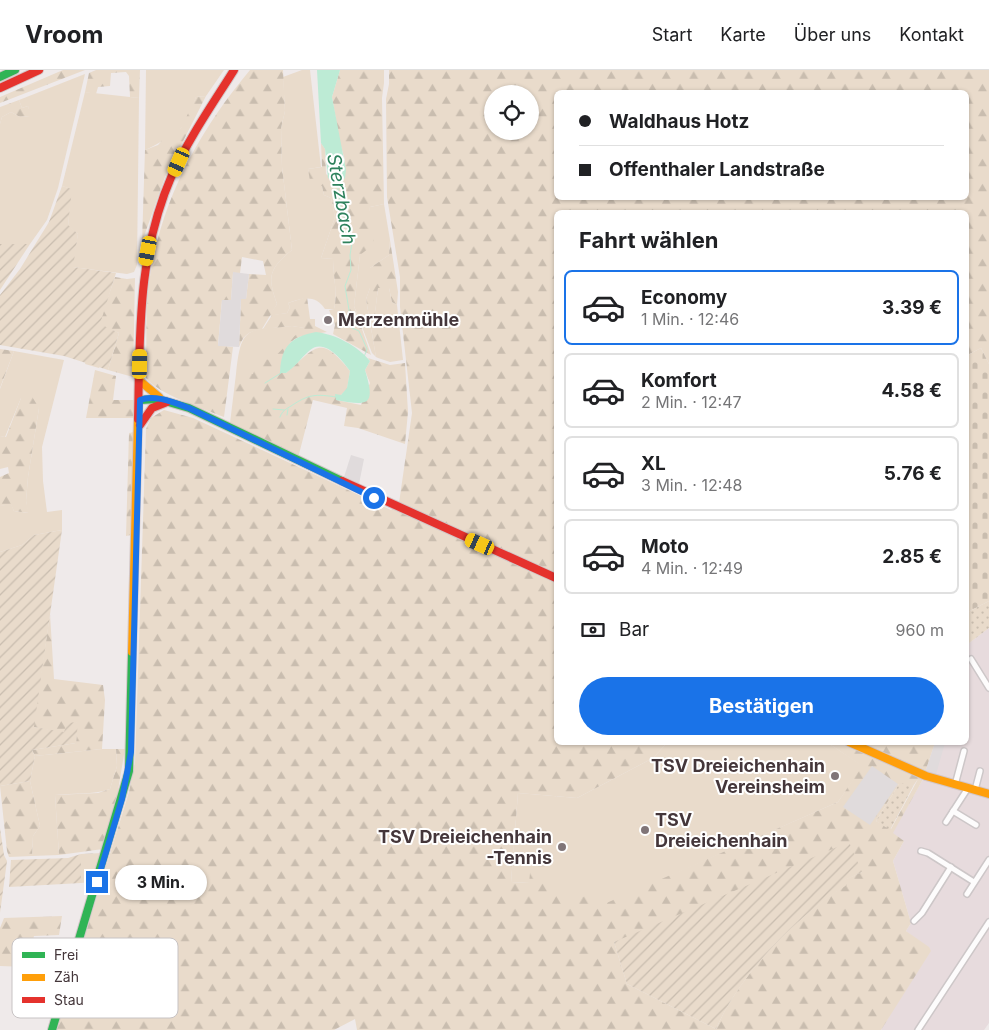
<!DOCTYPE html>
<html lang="de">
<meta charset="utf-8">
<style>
body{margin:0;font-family:Inter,sans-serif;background:#f2f2f2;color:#202124;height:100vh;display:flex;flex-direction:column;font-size:19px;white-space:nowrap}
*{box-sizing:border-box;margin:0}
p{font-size:16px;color:#757577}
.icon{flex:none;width:28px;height:28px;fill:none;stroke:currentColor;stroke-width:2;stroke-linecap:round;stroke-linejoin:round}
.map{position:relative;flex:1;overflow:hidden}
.details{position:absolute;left:554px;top:140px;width:415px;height:535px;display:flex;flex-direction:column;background:#fff;border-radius:8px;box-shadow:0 1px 4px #0004}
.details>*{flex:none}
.top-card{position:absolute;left:554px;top:20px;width:415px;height:110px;border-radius:8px;box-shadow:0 1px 4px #0004;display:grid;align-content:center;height:110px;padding:0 25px;background:#fff}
.buttons{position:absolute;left:484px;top:15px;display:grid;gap:10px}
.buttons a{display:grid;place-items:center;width:55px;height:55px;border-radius:50%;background:#fff;box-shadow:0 1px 4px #0004;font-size:25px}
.end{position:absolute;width:22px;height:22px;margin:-11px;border:6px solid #1a73e8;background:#fff;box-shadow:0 0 0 2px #fff}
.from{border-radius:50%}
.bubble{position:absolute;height:35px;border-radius:18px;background:#fff;box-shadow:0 1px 4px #0004;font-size:16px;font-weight:700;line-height:35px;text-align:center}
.car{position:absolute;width:15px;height:30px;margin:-15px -8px;border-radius:6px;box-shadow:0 0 4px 1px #0007;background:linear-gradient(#f5c518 24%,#345 0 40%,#f5c518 0 76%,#345 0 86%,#f5c518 0)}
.top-card b{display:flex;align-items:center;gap:18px;height:48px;font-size:19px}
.top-card b+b{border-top:1px solid #e0e0e0}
.top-card i{width:12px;height:12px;background:#202124}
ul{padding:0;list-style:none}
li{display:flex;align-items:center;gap:15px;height:75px;margin:0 10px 8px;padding:0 15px;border:2px solid #e0e0e0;border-radius:8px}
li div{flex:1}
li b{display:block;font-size:19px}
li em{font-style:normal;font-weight:700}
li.active{border-color:#1a73e8}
li>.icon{width:45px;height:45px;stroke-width:1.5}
h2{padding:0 25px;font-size:22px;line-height:60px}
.pay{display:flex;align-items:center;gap:12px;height:55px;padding:0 25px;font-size:19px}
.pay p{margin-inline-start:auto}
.button{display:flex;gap:10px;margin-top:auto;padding:10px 25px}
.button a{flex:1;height:58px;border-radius:30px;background:#1a73e8;color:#fff;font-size:20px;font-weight:700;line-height:58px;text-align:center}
header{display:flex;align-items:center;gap:30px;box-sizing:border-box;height:70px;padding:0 25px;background:#fff;border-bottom:1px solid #e0e0e0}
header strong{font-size:24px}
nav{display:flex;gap:28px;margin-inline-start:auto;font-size:18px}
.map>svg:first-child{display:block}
</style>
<header>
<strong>Vroom</strong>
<nav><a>Start</a><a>Karte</a><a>Über uns</a><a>Kontakt</a></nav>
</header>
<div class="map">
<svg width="989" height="960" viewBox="0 0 989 960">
<defs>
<pattern id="forest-firs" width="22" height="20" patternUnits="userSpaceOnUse" patternTransform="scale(1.25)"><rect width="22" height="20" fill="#e9dbcb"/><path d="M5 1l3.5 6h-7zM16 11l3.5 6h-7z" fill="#c9bdaf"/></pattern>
<pattern id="cemetery-stones" width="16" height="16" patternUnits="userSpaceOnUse" patternTransform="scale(1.25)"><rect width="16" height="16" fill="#e9dbcb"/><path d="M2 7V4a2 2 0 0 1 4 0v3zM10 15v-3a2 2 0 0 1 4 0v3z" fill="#c9bdaf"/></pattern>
<pattern id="park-dots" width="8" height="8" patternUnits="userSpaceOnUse" patternTransform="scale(1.25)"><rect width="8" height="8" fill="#e9dbcb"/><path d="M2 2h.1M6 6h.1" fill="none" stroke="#c9bdaf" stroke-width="1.8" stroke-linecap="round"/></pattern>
<pattern id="garden-furrows" width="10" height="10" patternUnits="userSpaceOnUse" patternTransform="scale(1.25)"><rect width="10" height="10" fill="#e9dbcb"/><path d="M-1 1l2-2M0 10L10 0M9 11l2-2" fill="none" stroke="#c9bdaf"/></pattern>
</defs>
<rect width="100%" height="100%" fill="#efeaea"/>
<!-- residential -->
<path fill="#e7dbdd" d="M989,558V953L984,960H881L889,947L915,868L906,861L911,853L893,791L904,771L892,763L922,711L935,673L966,672V579L968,574Z"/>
<!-- grass -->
<g fill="#e9dbcb">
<path d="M146,0H224L206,26L196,27C192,37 188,49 182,57C177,63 153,77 145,80Z"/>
<path d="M302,0H310L321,97L308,99L311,112L322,116L324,125L331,128L335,147L321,188L333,189C333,204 338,225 334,239H325C315,224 303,228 288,233L290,237L287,243L269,246L277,234C267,206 269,199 292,180L282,97L281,58L285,41L283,7Z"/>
<path d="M85,4L58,118L47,150L30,174H0V54L2,47L11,42L20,47L30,46L28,36L22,38L19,30Z"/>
<path d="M85,22L139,28L137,195L134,202L127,204L72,197L78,164L68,156L71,119L62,116Z"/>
<path d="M384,134L390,170L389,185L370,198V218L366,229L376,287L372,283L354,236L360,185L370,137Z"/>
<path d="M378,218H389L392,232L397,235L403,290L390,292L378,288L375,243Z"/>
<path d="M292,256L305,258L274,288L253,304H236C241,255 247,260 292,256Z"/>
<path d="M14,281L64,290L42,377L43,411L47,442L62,440V460L34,465L22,475L0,482V436L11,434L14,441L28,443L26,431L28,407L39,338L21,328L5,367L0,366V319Z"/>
<path d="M667,673H828L863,696L838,732L595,839L567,834L543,808L544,795L529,813L511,812L518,723L577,728L653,688Z"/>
<path d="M102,679H116L117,696L110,719C93,725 73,723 55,725L59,785L32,786L33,766L40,756L30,711L35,686Z"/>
</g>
<!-- forest -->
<g fill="url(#forest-firs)" fill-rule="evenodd">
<path d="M63,0H85L0,33V27Z"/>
<path d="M96,0H140L139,28L130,27L129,6L126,2L111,3L110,16L98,17L96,24L85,22L89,3Z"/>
<path d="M250,0H283L285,41L281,58L282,97L292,180C269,199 267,206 277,234L262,259C248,262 244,264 239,277L241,229H246L249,204L266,205L263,191L242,187L240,203H233L231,230H222L218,275L233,277L224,347C204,339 158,324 146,308C147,277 145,244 149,213C160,132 198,62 250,0Z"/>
<path d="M340,0H384V13L382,28L384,134L370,137L369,148L375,153L373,175L360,185L354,236L371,285L333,264L335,255L329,240L334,239C338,225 333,204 333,189L321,188L335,147L331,128L324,125L322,116L311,117L308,99L322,97L321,73L325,79L326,104L338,114L342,112L345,90L340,73L332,27Z"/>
<path d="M389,0H989V294L981,278L966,286V142H556V672L667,673L653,688L577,728L518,723L511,812L529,813L531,793L545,796L544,808L567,833L590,824L595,838L838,732L862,696L828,673H935L922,711L893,763L904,771L893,791L911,853L906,861L929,877L931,881L881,960H357L355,949L334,960H56L129,722L135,693L146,359L151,348L164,340L193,348L391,440L399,433L412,343L400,237V207L387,127L386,29L389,14ZM556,22H966V128H556ZM492,24H530V61H492ZM918,709L891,759L876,751L899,714L913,716ZM862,802L844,810L846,815C795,847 740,904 716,959L627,914L614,872Z"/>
<path d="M206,26L165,107L142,172L145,80L158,75L165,67L181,58L196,27Z"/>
<path d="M19,30L22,38L28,36L31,46L20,47L11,42L2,47L0,54V37Z"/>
<path d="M390,170L398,222L397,235L392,232L389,218H378L375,243L384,274L379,279L378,288L376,287L366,229L370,218V198L389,185Z"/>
<path d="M115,207L127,209L135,208L133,307L108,300L119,263L112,260L99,298L85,294Z"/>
<path d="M307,227L310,249H315V256L327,262C291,268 289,264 280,303H286C316,277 320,263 350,301L347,319L336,330L361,335L370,313L365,300L370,291L368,288L390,295L405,293L408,342L405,374L358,358L344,356L347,338L313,330L298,388L230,353L236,304H253L259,287L269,290C280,285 291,267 304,258L292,256L263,259L272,245L287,243L290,237L288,233Z"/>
<path d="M0,279L14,281L0,318Z"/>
<path d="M95,300L116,306L113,330H134V348H86Z"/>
<path d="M31,325L39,338L28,407L26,431L29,443L14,441L11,435L0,436V407L9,403L8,397L0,399V366L6,367L21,328Z"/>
<path d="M134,362L131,465L126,466L129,363Z"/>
<path d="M50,544L54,609L103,615L105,630L102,679L35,686L32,680L76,673L77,652L65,663L33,657Z"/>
<path d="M116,679H125L114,744L103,779L59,785L55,725L98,723L110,719L117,696Z"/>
<path d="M30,711L40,756L33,766L32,786L9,787L7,781L0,716Z"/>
<path d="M102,783L91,812L81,813V784Z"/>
<path d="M62,846L59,865L34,866L26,891L55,894L53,898L0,896V858L4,848Z"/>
</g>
<!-- cemetery -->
<path fill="url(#cemetery-stones)" d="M981,278L989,294V531L966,543V286Z"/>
<!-- park -->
<g fill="url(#park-dots)">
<path d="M989,531V558L968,574L966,543Z"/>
<path d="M917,709L890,760L876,751L899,714L908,713L913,716Z"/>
</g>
<!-- garden -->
<g fill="url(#garden-furrows)">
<path d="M62,116L72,119L68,155L78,164L73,197L116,203L100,254L119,263L108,300L64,286L0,275V225L20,199L49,152Z"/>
<path d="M0,174H30L0,220Z"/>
<path d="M62,460L34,657L64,662L67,653L78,652L76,673L32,680L35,686L30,711L0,716V482L22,475L34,465Z"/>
<path d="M0,758L4,785L7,791L0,843Z"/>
<path d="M849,772L862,802L845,810L847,815C795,847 740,904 716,959L627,914L614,872Z"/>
<path d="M81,784V813L9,817L11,790L68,788Z"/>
</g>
<!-- parking -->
<g fill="#e0dbdc">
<path d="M233,202L249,204L246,229H241L239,277L218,276L222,230H231Z"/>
<path d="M351,385L364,389L359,414L344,407Z"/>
<path d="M935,673H945L936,704L926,700Z"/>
<path d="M872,696L898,714L870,755L843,737Z"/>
</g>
<!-- water -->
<g fill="#bdebd5">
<path d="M317,0H340L332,27L346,100L345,108L338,114L328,108L325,79L321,73Z"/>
<path d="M316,262C335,264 358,276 370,291L365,300C376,336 369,336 336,330L335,324L341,325L347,318L350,301C342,290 324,267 309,281C301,288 295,297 286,303H280C281,276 291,267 316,262Z"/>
</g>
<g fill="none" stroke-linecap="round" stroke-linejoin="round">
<!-- stream -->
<g stroke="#bdebd5" stroke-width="1">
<path d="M337,112L341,138L352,173L350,185L351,200L345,216L352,258L359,261L367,279L364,287"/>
<path d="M350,166L356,167"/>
<path d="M265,313L281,303"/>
<path d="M273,339L284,340"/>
<path d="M287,345L288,339"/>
<path d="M280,347C282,341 286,339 291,336C309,324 315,324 337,327"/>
</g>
<defs>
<g id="street">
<path d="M971,589L989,618"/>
<path d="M955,715L964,681"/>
<path d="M975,720L980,701"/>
<path d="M953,741L976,755"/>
<path d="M946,752L968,718"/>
<path d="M921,781L928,783L974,812"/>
<path d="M967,824L989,790"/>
<path d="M914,851L922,843L951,797"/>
<path d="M918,960L989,852"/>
</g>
<g id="fast">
<path d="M0,7L15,0"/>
<path d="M140,330L158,329L189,338L342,411"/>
<path d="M52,960L129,701L132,582"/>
</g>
<g id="slow">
<path d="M140,311L159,327"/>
<path d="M132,582L138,349"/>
<path d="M849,672L926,706L989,724"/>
</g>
<g id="jam">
<path d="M0,18L39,0"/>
<path d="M138,349C140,264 137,185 172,105C189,68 212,35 234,0"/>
<path d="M140,355L152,338L167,332"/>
<path d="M342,411L556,508"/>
</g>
</defs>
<!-- street casing -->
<use href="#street" stroke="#cdc7c8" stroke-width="8"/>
<!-- fast casing -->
<use href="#fast" stroke="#d2c6c7" stroke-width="10"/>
<!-- slow casing -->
<use href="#slow" stroke="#d2c6c7" stroke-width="10"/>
<!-- jam casing -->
<use href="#jam" stroke="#d2c6c7" stroke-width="10"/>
<!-- street -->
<use href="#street" stroke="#fdfcfc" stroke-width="5"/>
<!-- fast -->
<use href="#fast" stroke="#30b455" stroke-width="8"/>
<!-- slow -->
<use href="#slow" stroke="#ff9f0a" stroke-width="8"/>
<!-- jam -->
<use href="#jam" stroke="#e5322d" stroke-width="8"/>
</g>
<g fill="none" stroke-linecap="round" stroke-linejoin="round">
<!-- route -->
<path stroke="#1a73e8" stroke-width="6" d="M97,812L122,729L131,682L140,330C155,324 175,333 189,338L374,428"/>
</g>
<!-- markers -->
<g fill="#807578" stroke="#fff" stroke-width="2">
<circle cx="328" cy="250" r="5"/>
<circle cx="835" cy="706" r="5"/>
<circle cx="645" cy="760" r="5"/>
<circle cx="562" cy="777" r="5"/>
</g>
<g text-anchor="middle" stroke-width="4" stroke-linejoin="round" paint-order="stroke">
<!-- poi labels -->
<g font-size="18" font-weight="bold" fill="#44363a" stroke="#fff" text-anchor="start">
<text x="338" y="256">Merzenmühle</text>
<text x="825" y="702" text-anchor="end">TSV Dreieichenhain<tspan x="825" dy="21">Vereinsheim</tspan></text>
<text x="655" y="756">TSV<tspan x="655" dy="21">Dreieichenhain</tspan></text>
<text x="552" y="773" text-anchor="end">TSV Dreieichenhain<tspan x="552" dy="21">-Tennis</tspan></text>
</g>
<!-- water labels -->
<g font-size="19" font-style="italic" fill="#2e825d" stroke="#fff">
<text transform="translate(342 129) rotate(80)" y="7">Sterzbach</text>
</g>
</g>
<!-- legend -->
<rect x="12" y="868" width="166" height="80" rx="8" fill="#fff" stroke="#c7c3c4" stroke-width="1"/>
<rect x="22" y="882" width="23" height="6" fill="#30b455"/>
<rect x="22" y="904" width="23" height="7" fill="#ff9f0a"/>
<rect x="22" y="927" width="23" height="6" fill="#e5322d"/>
<g font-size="14" fill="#44363a">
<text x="54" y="890">Frei</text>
<text x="54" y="912">Zäh</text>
<text x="54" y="935">Stau</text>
</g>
</svg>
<div class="buttons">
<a><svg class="icon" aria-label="locate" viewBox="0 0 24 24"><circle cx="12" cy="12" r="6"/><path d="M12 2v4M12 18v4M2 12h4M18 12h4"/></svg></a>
</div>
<i class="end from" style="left:374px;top:428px"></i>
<i class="end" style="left:97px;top:812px"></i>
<div class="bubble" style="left:115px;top:795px;width:92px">3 Min.</div>
<i class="car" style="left:179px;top:92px;rotate:204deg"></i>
<i class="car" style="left:148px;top:181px;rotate:191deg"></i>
<i class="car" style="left:140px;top:294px;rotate:1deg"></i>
<i class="car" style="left:480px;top:474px;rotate:294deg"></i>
<div class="top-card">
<b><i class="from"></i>Waldhaus Hotz</b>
<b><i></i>Offenthaler Landstraße</b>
</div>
<section class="details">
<h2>Fahrt wählen</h2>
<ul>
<li class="active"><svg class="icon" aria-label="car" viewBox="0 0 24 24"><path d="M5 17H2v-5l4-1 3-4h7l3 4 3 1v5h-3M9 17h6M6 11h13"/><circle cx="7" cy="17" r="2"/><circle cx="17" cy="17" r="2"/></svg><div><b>Economy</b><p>1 Min. · 12:46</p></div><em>3.39 €</em></li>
<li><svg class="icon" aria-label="car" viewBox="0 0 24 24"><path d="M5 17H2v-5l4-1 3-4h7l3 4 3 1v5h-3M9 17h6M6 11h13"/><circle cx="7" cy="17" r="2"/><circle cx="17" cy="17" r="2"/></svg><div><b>Komfort</b><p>2 Min. · 12:47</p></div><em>4.58 €</em></li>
<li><svg class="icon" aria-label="car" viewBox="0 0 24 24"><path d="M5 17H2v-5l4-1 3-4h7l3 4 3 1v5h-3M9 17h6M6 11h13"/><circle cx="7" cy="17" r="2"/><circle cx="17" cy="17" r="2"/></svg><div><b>XL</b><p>3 Min. · 12:48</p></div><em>5.76 €</em></li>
<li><svg class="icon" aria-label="car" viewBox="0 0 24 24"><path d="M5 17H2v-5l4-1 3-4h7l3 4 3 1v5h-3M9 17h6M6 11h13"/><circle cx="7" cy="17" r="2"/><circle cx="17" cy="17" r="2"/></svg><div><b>Moto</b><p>4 Min. · 12:49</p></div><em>2.85 €</em></li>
</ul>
<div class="pay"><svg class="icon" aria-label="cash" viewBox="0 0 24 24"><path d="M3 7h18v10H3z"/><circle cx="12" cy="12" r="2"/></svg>Bar<p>960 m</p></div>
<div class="button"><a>Bestätigen</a></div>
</section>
</div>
